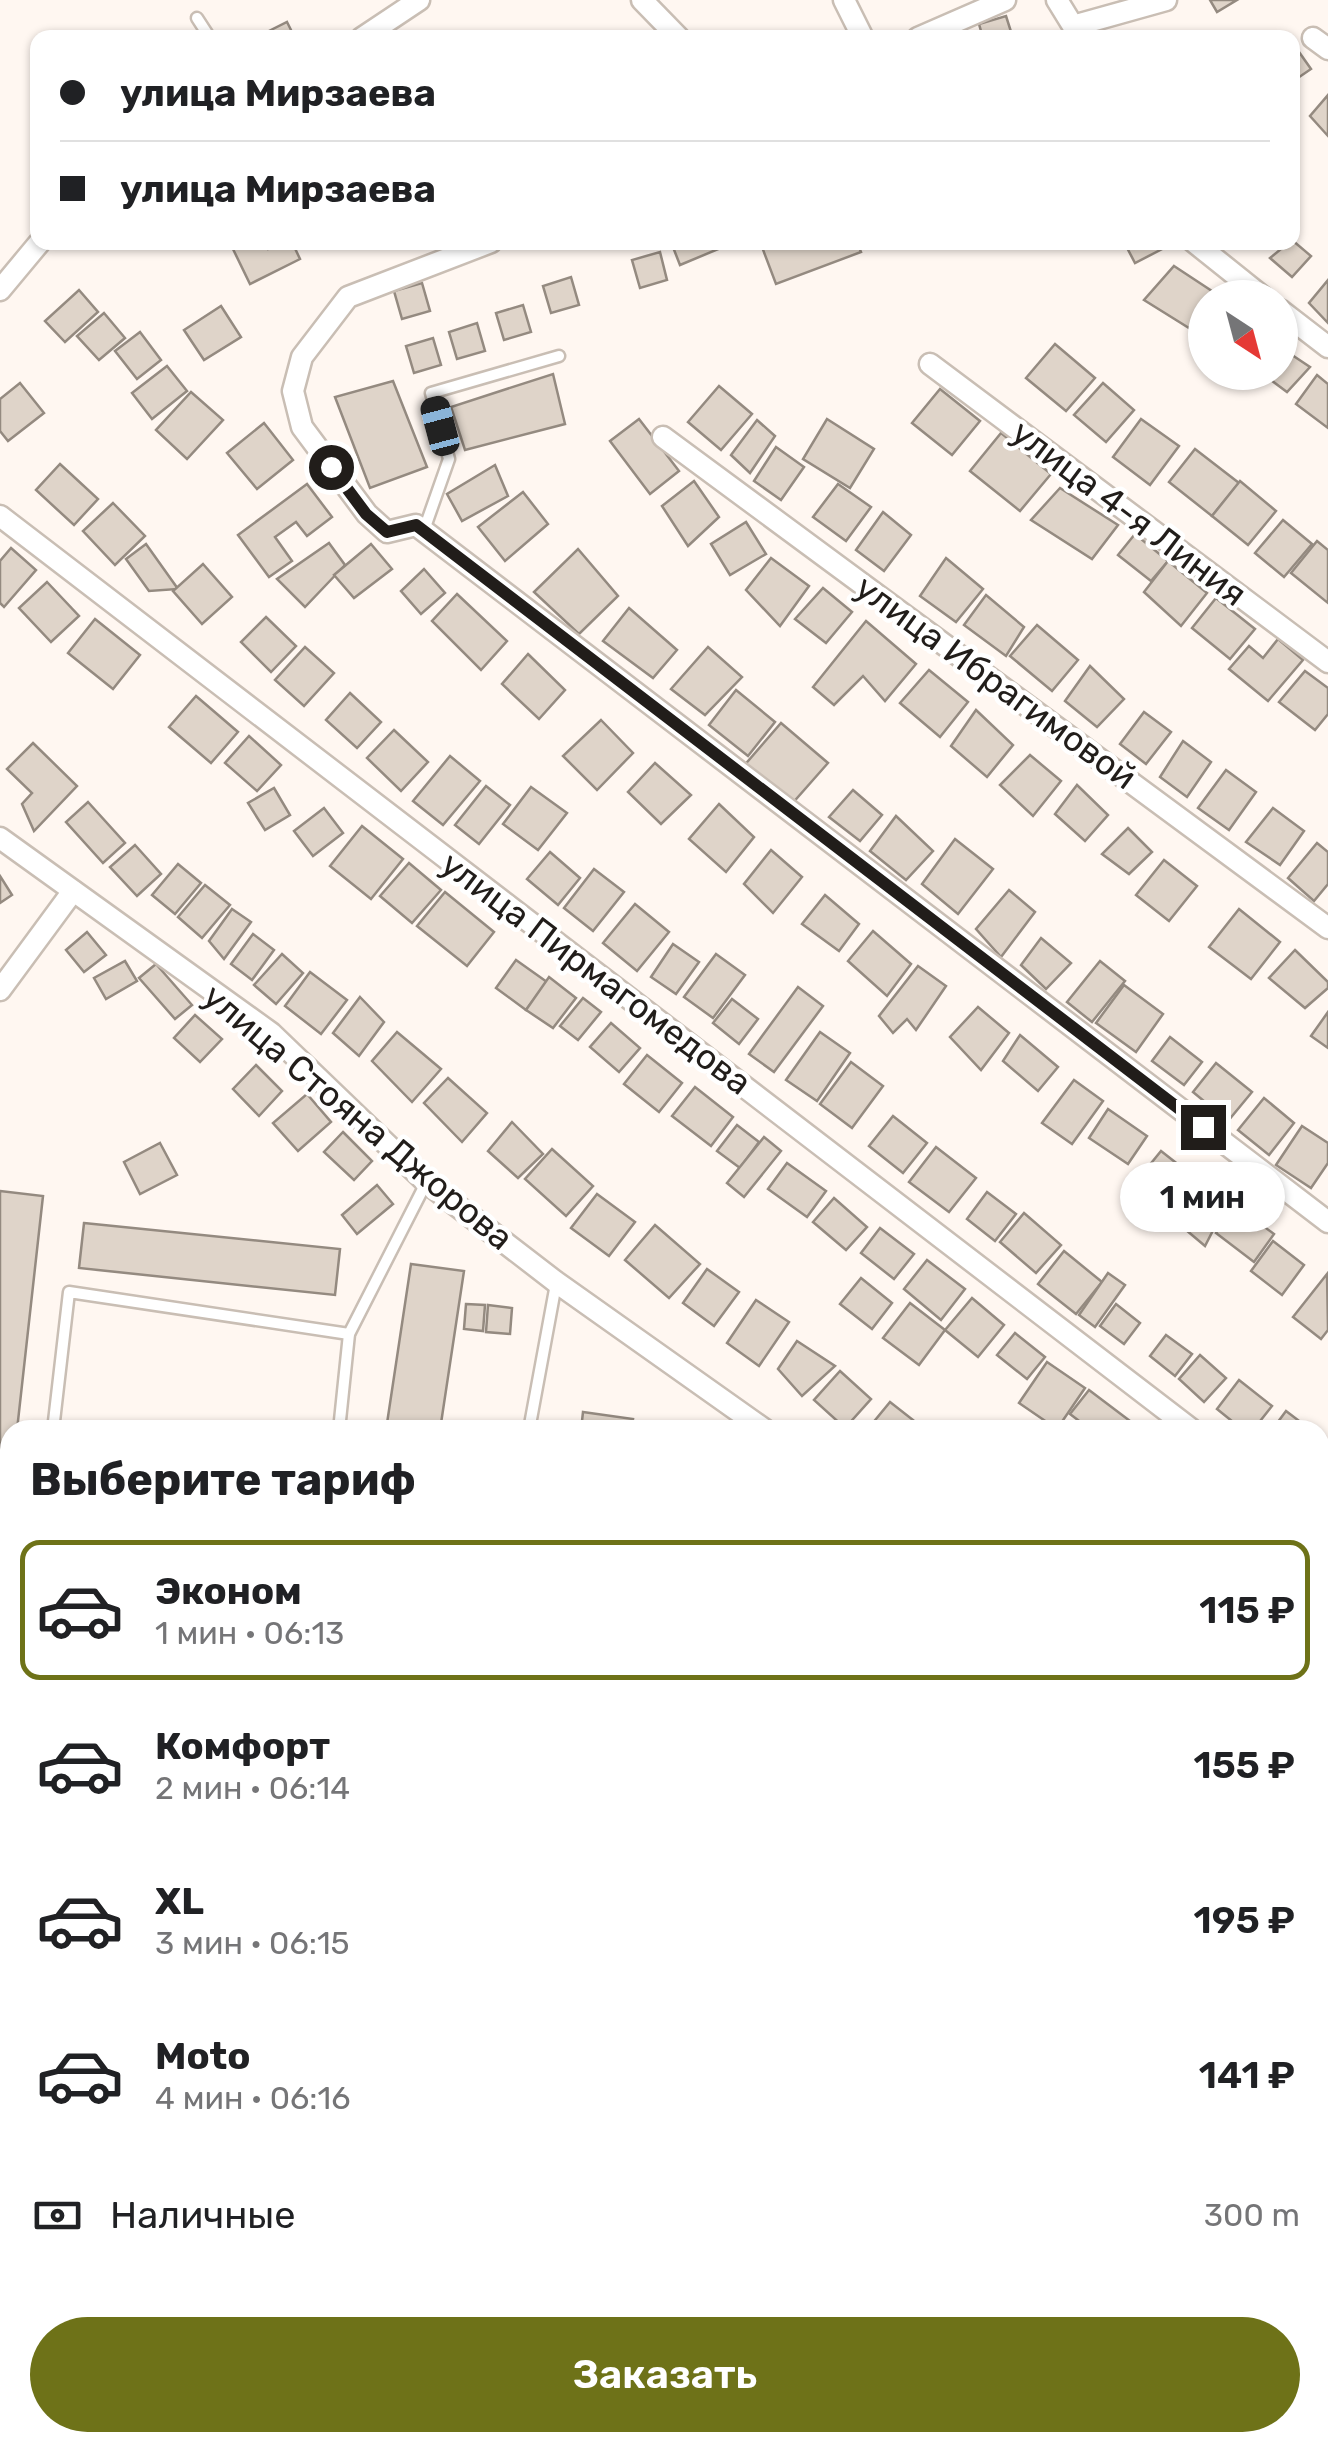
<!DOCTYPE html>
<html lang="ru">
<meta charset="utf-8">
<style>
body{margin:0;font-family:Rubik,sans-serif;background:#f2f2f2;color:#202124;height:100vh;display:flex;flex-direction:column;font-size:38px;white-space:nowrap}
*{box-sizing:border-box;margin:0}
p{font-size:32px;color:#757577}
.icon{flex:none;width:55px;height:55px;fill:none;stroke:currentColor;stroke-width:2;stroke-linecap:round;stroke-linejoin:round}
.map{position:relative;flex:1;overflow:hidden}
.sheet{position:absolute;left:0px;top:1420px;width:1330px;height:1032px;display:flex;flex-direction:column;background:#fff;border-radius:30px 30px 0 0;box-shadow:0 2px 8px #0004}
.sheet>*{flex:none}
.top-card{position:absolute;left:30px;top:30px;width:1270px;height:220px;border-radius:20px;box-shadow:0 2px 8px #0004;display:grid;align-content:center;height:220px;padding:0 30px;background:#fff}
.needle{width:65px;rotate:144deg}
.tools{position:absolute;left:1188px;top:280px;display:grid;gap:20px}
.tools a{display:grid;place-items:center;width:110px;height:110px;border-radius:50%;background:#fff;box-shadow:0 2px 8px #0004;font-size:50px}
.end{position:absolute;width:45px;height:45px;margin:-22px;border:12px solid #211d1a;background:#fff;box-shadow:0 0 0 5px #fff}
.from{border-radius:50%}
.bubble{position:absolute;height:70px;border-radius:35px;background:#fff;box-shadow:0 2px 8px #0004;font-size:32px;font-weight:600;line-height:70px;text-align:center}
.car{position:absolute;width:30px;height:60px;margin:-30px -15px;border-radius:12px;box-shadow:0 0 8px 2px #0007;background:linear-gradient(#222 24%,#8ab4d8 0 40%,#222 0 76%,#8ab4d8 0 86%,#222 0)}
.top-card b{display:flex;align-items:center;gap:35px;height:95px;font-size:38px}
.top-card b+b{border-top:2px solid #e0e0e0}
.top-card i{width:25px;height:25px;background:#202124}
ul{padding:0;list-style:none}
li{display:flex;align-items:center;gap:30px;height:140px;margin:0 20px 15px;padding:0 10px;border:5px solid transparent;border-radius:20px}
li div{flex:1}
li b{display:block;font-size:38px}
li em{font-style:normal;font-weight:600}
li.selected{border-color:#6e7218}
li>.icon{width:90px;height:90px;stroke-width:1.5}
h2{padding:0 30px;font-size:45px;line-height:120px}
.pay{display:flex;align-items:center;gap:25px;height:110px;padding:0 30px;font-size:38px}
.pay p{margin-inline-start:auto}
.button{display:flex;gap:20px;margin-top:auto;padding:20px 30px}
.button a{flex:1;height:115px;border-radius:60px;background:#6e7218;color:#fff;font-size:40px;font-weight:600;line-height:115px;text-align:center}
.map>svg:first-child{display:block}
</style>
<div class="map">
<svg width="1328" height="2451" viewBox="0 0 1328 2451">
<rect width="100%" height="100%" fill="#fff7f1"/>
<!-- building -->
<g fill="#dfd4c9" stroke="#948a80" stroke-width="2.5">
<path d="M1210,0H1237L1217,12Z"/>
<path d="M1006,16L1013,38H983L979,24Z"/>
<path d="M287,22L295,38H255Z"/>
<path d="M1292,42L1311,69L1292,82Z"/>
<path d="M1328,95V136L1310,116Z"/>
<path d="M1292,240L1311,256L1292,277L1270,258Z"/>
<path d="M240,242H265L268,249L292,242L300,259L250,284L232,247Z"/>
<path d="M671,242H735L680,265Z"/>
<path d="M774,242H857L861,252L776,284L762,247Z"/>
<path d="M1124,242H1169L1170,245L1135,263Z"/>
<path d="M660,252L667,280L640,288L632,260Z"/>
<path d="M1174,266L1221,297L1205,298V320L1197,333L1144,300Z"/>
<path d="M571,277L579,305L551,313L543,286Z"/>
<path d="M1328,280V323L1309,303Z"/>
<path d="M422,283L430,311L402,319L394,291Z"/>
<path d="M79,290L98,312L65,342L45,321Z"/>
<path d="M523,305L531,332L504,340L496,313Z"/>
<path d="M221,306L241,337L204,360L184,330Z"/>
<path d="M104,313L125,338L99,360L77,336Z"/>
<path d="M477,323L485,351L457,359L449,332Z"/>
<path d="M140,332L161,360L137,379L115,351Z"/>
<path d="M433,338L441,365L414,373L406,346Z"/>
<path d="M1055,344L1095,378L1066,411L1026,378Z"/>
<path d="M1280,347L1310,367L1287,392L1260,372H1280Z"/>
<path d="M167,366L187,391L152,419L132,393Z"/>
<path d="M553,374L565,424L465,450L451,407Z"/>
<path d="M1317,375L1328,384V428L1296,404Z"/>
<path d="M393,381L427,467L370,488L335,397Z"/>
<path d="M20,383L44,413L8,441L0,431V399Z"/>
<path d="M1103,383L1134,410L1106,442L1074,415Z"/>
<path d="M719,386L752,414L721,450L688,422Z"/>
<path d="M940,389L980,421L952,455L912,423Z"/>
<path d="M191,392L223,420L187,459L156,430Z"/>
<path d="M639,419L679,471L650,494L610,441Z"/>
<path d="M827,419L874,449L850,488L803,459Z"/>
<path d="M1141,419L1179,446L1150,485L1113,457Z"/>
<path d="M757,420L775,436L750,473L731,455Z"/>
<path d="M264,423L293,460L257,489L227,453Z"/>
<path d="M1001,433L1051,474L1020,511L970,471Z"/>
<path d="M776,447L804,467L781,500L754,481Z"/>
<path d="M1195,449L1239,483L1212,516L1169,482Z"/>
<path d="M60,464L98,499L74,525L36,490Z"/>
<path d="M495,465L508,496L462,521L447,494Z"/>
<path d="M694,481L719,517L688,546L662,506Z"/>
<path d="M1240,481L1276,511L1248,545L1212,516Z"/>
<path d="M307,484L332,517L307,536L296,522L275,537L292,561L269,577L238,535Z"/>
<path d="M838,484L871,507L846,541L813,517Z"/>
<path d="M1060,488L1118,525L1092,559L1031,520Z"/>
<path d="M523,492L548,524L505,561L478,527Z"/>
<path d="M113,503L145,536L115,565L83,531Z"/>
<path d="M883,512L911,535L884,571L856,550Z"/>
<path d="M1283,520L1312,544L1284,577L1255,553Z"/>
<path d="M746,522L766,554L730,575L711,544Z"/>
<path d="M1135,534L1168,561L1151,581L1118,555Z"/>
<path d="M1317,541L1328,550V603L1291,573Z"/>
<path d="M329,543L345,565L305,607L277,579Z"/>
<path d="M146,544L178,589L149,591L126,559Z"/>
<path d="M371,544L392,569L354,598L334,575Z"/>
<path d="M11,548L36,570L4,607L0,603V561Z"/>
<path d="M578,549L618,596L579,634L534,592Z"/>
<path d="M771,558L809,586L780,626L746,590Z"/>
<path d="M946,558L983,589L956,622L920,596Z"/>
<path d="M1168,561L1207,593L1181,626L1144,592Z"/>
<path d="M203,564L232,597L202,624L173,591Z"/>
<path d="M424,569L445,593L421,614L401,591Z"/>
<path d="M47,582L79,616L51,642L19,608Z"/>
<path d="M823,588L852,612L826,643L795,619Z"/>
<path d="M457,594L507,641L481,670L432,621Z"/>
<path d="M986,595L1024,627L1006,656L964,625Z"/>
<path d="M1216,598L1255,629L1230,659L1192,628Z"/>
<path d="M629,608L677,650L653,678L603,641Z"/>
<path d="M266,617L296,646L271,672L241,642Z"/>
<path d="M95,619L140,655L113,689L68,653Z"/>
<path d="M866,621L916,664L885,701L863,676L834,705L813,687Z"/>
<path d="M1037,625L1078,660L1052,691L1010,656Z"/>
<path d="M1278,639L1303,660L1268,701L1229,669L1249,646L1263,658Z"/>
<path d="M305,647L334,673L304,706L275,680Z"/>
<path d="M708,647L742,677L705,715L671,689Z"/>
<path d="M528,654L565,690L539,719L502,684Z"/>
<path d="M1090,666L1124,699L1097,727L1065,701Z"/>
<path d="M929,670L968,702L940,737L900,703Z"/>
<path d="M1305,671L1328,688V714L1315,730L1279,702Z"/>
<path d="M736,690L775,722L748,756L709,725Z"/>
<path d="M350,693L381,722L357,748L326,720Z"/>
<path d="M196,696L238,732L211,763L169,727Z"/>
<path d="M976,710L1013,745L987,777L951,746Z"/>
<path d="M1144,712L1171,732L1146,764L1120,744Z"/>
<path d="M601,720L633,753L597,790L563,756Z"/>
<path d="M781,723L828,763L790,806L742,768Z"/>
<path d="M394,730L428,762L401,791L367,758Z"/>
<path d="M249,736L281,765L257,791L225,763Z"/>
<path d="M1183,741L1211,762L1187,797L1160,777Z"/>
<path d="M33,743L77,786L34,831L22,804L32,793L7,769Z"/>
<path d="M1030,755L1061,781L1033,816L1000,785Z"/>
<path d="M450,756L480,781L443,825L413,801Z"/>
<path d="M655,763L691,795L661,824L628,792Z"/>
<path d="M1226,770L1256,792L1229,830L1198,808Z"/>
<path d="M1077,785L1108,815L1085,841L1055,814Z"/>
<path d="M486,786L510,805L479,844L455,825Z"/>
<path d="M531,787L567,813L538,850L503,824Z"/>
<path d="M274,788L290,815L265,830L248,803Z"/>
<path d="M853,790L882,815L860,841L829,817Z"/>
<path d="M88,802L125,843L103,863L66,822Z"/>
<path d="M719,804L754,837L726,872L689,839Z"/>
<path d="M324,808L343,833L313,856L294,831Z"/>
<path d="M1273,808L1304,831L1280,865L1246,842Z"/>
<path d="M896,816L933,851L906,880L870,851Z"/>
<path d="M362,826L403,859L371,899L330,866Z"/>
<path d="M1128,828L1152,852L1129,874L1102,854Z"/>
<path d="M955,839L993,869L958,914L922,884Z"/>
<path d="M1317,843L1328,852V884L1314,901L1288,878Z"/>
<path d="M135,845L161,874L137,896L110,867Z"/>
<path d="M771,850L802,877L773,913L744,884Z"/>
<path d="M550,852L580,878L558,905L527,879Z"/>
<path d="M1164,860L1197,886L1169,921L1136,895Z"/>
<path d="M409,863L441,890L412,923L380,896Z"/>
<path d="M178,864L201,883L175,914L152,895Z"/>
<path d="M594,869L624,892L593,931L564,908Z"/>
<path d="M0,876L12,895L0,903Z"/>
<path d="M205,885L230,905L202,938L178,917Z"/>
<path d="M1009,890L1035,912L1001,957L976,929Z"/>
<path d="M445,892L494,932L467,966L417,926Z"/>
<path d="M825,895L859,924L839,951L802,924Z"/>
<path d="M635,904L669,932L637,971L603,943Z"/>
<path d="M232,909L251,922L224,959L209,941Z"/>
<path d="M1239,909L1280,942L1251,979L1209,947Z"/>
<path d="M873,931L911,964L887,996L848,961Z"/>
<path d="M87,932L106,955L84,972L66,950Z"/>
<path d="M253,934L274,950L252,980L231,964Z"/>
<path d="M1041,938L1071,963L1046,989L1021,965Z"/>
<path d="M673,944L699,962L676,994L651,977Z"/>
<path d="M1295,950L1328,982V988L1305,1008L1269,978Z"/>
<path d="M282,954L303,973L276,1004L254,985Z"/>
<path d="M716,954L745,975L713,1018L684,997Z"/>
<path d="M516,960L547,982L526,1010L496,988Z"/>
<path d="M125,961L137,981L106,999L94,978Z"/>
<path d="M1100,961L1125,981L1092,1022L1067,1002Z"/>
<path d="M156,964L192,1005L175,1019L139,978Z"/>
<path d="M918,966L946,986L916,1030L907,1019L893,1033L879,1016Z"/>
<path d="M310,972L347,1000L321,1034L285,1006Z"/>
<path d="M549,977L576,998L553,1028L526,1010Z"/>
<path d="M1124,985L1163,1014L1136,1052L1096,1023Z"/>
<path d="M798,987L823,1006L774,1072L749,1054Z"/>
<path d="M360,997L384,1022L359,1056L333,1033Z"/>
<path d="M583,998L601,1012L578,1040L560,1026Z"/>
<path d="M732,999L758,1019L739,1044L713,1023Z"/>
<path d="M978,1007L1009,1033L981,1070L950,1037Z"/>
<path d="M1328,1012V1048L1311,1036Z"/>
<path d="M195,1015L222,1039L200,1062L174,1038Z"/>
<path d="M611,1023L640,1048L619,1072L590,1047Z"/>
<path d="M397,1032L441,1069L412,1102L372,1061Z"/>
<path d="M820,1032L850,1053L817,1101L786,1080Z"/>
<path d="M1020,1035L1058,1067L1038,1091L1003,1061Z"/>
<path d="M1170,1037L1202,1062L1184,1085L1152,1061Z"/>
<path d="M647,1055L682,1083L659,1112L624,1084Z"/>
<path d="M851,1062L883,1086L852,1128L820,1104Z"/>
<path d="M1216,1063L1252,1092L1228,1121L1193,1092Z"/>
<path d="M256,1065L282,1091L259,1116L233,1089Z"/>
<path d="M448,1078L487,1113L462,1142L424,1103Z"/>
<path d="M1074,1080L1103,1101L1072,1144L1042,1123Z"/>
<path d="M695,1087L733,1117L711,1146L672,1116Z"/>
<path d="M307,1094L331,1122L298,1151L273,1123Z"/>
<path d="M1264,1098L1294,1123L1269,1155L1238,1130Z"/>
<path d="M1108,1109L1147,1136L1128,1164L1089,1138Z"/>
<path d="M893,1116L927,1143L903,1173L869,1146Z"/>
<path d="M512,1122L543,1154L518,1178L488,1151Z"/>
<path d="M737,1125L759,1142L740,1168L717,1151Z"/>
<path d="M1302,1126L1328,1143V1163L1311,1188L1276,1165Z"/>
<path d="M343,1132L372,1161L354,1180L324,1152Z"/>
<path d="M764,1137L781,1151L744,1197L727,1183Z"/>
<path d="M160,1143L177,1175L140,1194L124,1162Z"/>
<path d="M936,1147L976,1178L949,1212L909,1182Z"/>
<path d="M552,1149L593,1186L566,1216L525,1179Z"/>
<path d="M1161,1151L1189,1173L1163,1205L1135,1183Z"/>
<path d="M787,1163L826,1191L807,1217L768,1189Z"/>
<path d="M1194,1180L1225,1207L1205,1246L1166,1213Z"/>
<path d="M377,1185L393,1204L357,1234L342,1215Z"/>
<path d="M0,1191L43,1196L17,1430H10V1488L0,1487Z"/>
<path d="M987,1192L1016,1214L995,1241L967,1219Z"/>
<path d="M597,1194L635,1222L609,1256L571,1228Z"/>
<path d="M834,1198L867,1227L846,1250L813,1222Z"/>
<path d="M1236,1206L1274,1234L1254,1262L1216,1233Z"/>
<path d="M1024,1213L1061,1245L1036,1273L1000,1242Z"/>
<path d="M84,1223L340,1249L335,1295L79,1268Z"/>
<path d="M655,1225L700,1264L669,1298L625,1260Z"/>
<path d="M880,1228L914,1254L894,1279L861,1253Z"/>
<path d="M1273,1241L1304,1265L1282,1295L1251,1271Z"/>
<path d="M1064,1251L1102,1282L1076,1314L1038,1284Z"/>
<path d="M927,1260L965,1289L941,1320L904,1289Z"/>
<path d="M411,1264L464,1271L440,1430H386Z"/>
<path d="M707,1269L739,1292L714,1326L683,1303Z"/>
<path d="M1108,1273L1125,1285L1095,1327L1079,1315Z"/>
<path d="M1327,1274L1328,1330L1321,1339L1293,1317Z"/>
<path d="M861,1278L892,1303L872,1329L840,1304Z"/>
<path d="M972,1298L1004,1325L978,1357L945,1330Z"/>
<path d="M756,1300L789,1322L759,1366L727,1343Z"/>
<path d="M910,1303L945,1330L919,1365L883,1338Z"/>
<path d="M466,1304L485,1305L483,1331L464,1329Z"/>
<path d="M1116,1304L1140,1323L1124,1344L1100,1326Z"/>
<path d="M488,1305L512,1308L510,1334L486,1332Z"/>
<path d="M1015,1333L1045,1357L1027,1379L997,1355Z"/>
<path d="M1166,1335L1192,1354L1175,1376L1150,1356Z"/>
<path d="M797,1341L835,1366L802,1396L778,1369Z"/>
<path d="M1200,1355L1226,1378L1204,1402L1179,1379Z"/>
<path d="M1047,1362L1085,1388L1057,1429L1019,1403Z"/>
<path d="M840,1371L871,1399L845,1428L814,1400Z"/>
<path d="M1239,1380L1272,1406L1253,1430H1243L1217,1409Z"/>
<path d="M1089,1390L1130,1421L1123,1430H1091L1070,1414Z"/>
<path d="M890,1402L922,1427L919,1430H867Z"/>
<path d="M1286,1411L1311,1430H1272Z"/>
<path d="M583,1412L633,1419L631,1430H581Z"/>
<path d="M0,1551L10,1553V1607L0,1681Z"/>
<path d="M1328,1893V1964L1320,1974V1903Z"/>
<path d="M1328,2092V2167L1320,2178V2102Z"/>
<path d="M1328,2340V2372L1320,2366V2350Z"/>
<path d="M0,2384L9,2385L10,2417H0Z"/>
<path d="M1320,2439L1328,2444V2451H1238L1243,2442Z"/>
<path d="M205,2442H248L251,2451H207Z"/>
<path d="M1009,2442L1064,2443L1058,2451H1003Z"/>
<path d="M1082,2442L1095,2451H1058L1064,2442Z"/>
</g>
<g fill="none" stroke-linecap="round" stroke-linejoin="round">
<defs>
<g id="service">
<path d="M197,18L210,38"/>
<path d="M424,530L449,459L431,393L559,356"/>
<path d="M53,1430L69,1292L349,1334"/>
<path d="M339,1430L349,1334L426,1183"/>
<path d="M529,1430L556,1284"/>
<path d="M0,1507L10,1508"/>
<path d="M0,2085L10,2089"/>
<path d="M0,2201L10,2113"/>
</g>
<g id="minor">
<path d="M642,0L679,38"/>
<path d="M844,0L863,38"/>
<path d="M1057,0L1073,26L1166,0"/>
<path d="M362,38L419,0"/>
<path d="M918,38L1005,0"/>
<path d="M1313,38L1328,49"/>
<path d="M491,242L348,297L302,357L293,391L302,427L367,514L387,532L416,525L1328,1222"/>
<path d="M1194,242L1264,298"/>
<path d="M0,290L40,242"/>
<path d="M1280,310L1328,347"/>
<path d="M930,364L1328,662"/>
<path d="M663,437L1328,928"/>
<path d="M0,516L1192,1430"/>
<path d="M0,838L271,1033L426,1182L556,1282L765,1430"/>
<path d="M0,990L73,891"/>
<path d="M1320,1528L1328,1534"/>
<path d="M1320,1612L1328,1601"/>
<path d="M1320,2032L1328,2022"/>
<path d="M0,2257L10,2258"/>
<path d="M994,2451L1001,2442"/>
</g>
<g id="secondary">
<path d="M522,2442L526,2451"/>
<path d="M596,2442L694,2450L736,2442"/>
<path d="M349,2451L361,2442"/>
</g>
<g id="primary">
<path d="M1320,1730L1328,1720"/>
<path d="M1320,1845L1328,1835"/>
<path d="M784,2451L791,2442"/>
<path d="M861,2451L867,2442"/>
</g>
</defs>
<!-- service casing -->
<use href="#service" stroke="#c9beb4" stroke-width="15"/>
<!-- minor casing -->
<use href="#minor" stroke="#c9beb4" stroke-width="25"/>
<!-- secondary casing -->
<use href="#secondary" stroke="#c9beb4" stroke-width="35"/>
<!-- primary casing -->
<use href="#primary" stroke="#d7d6d6" stroke-width="38"/>
<!-- service -->
<use href="#service" stroke="#fff" stroke-width="10"/>
<!-- minor -->
<use href="#minor" stroke="#fff" stroke-width="20"/>
<!-- secondary -->
<use href="#secondary" stroke="#fff" stroke-width="30"/>
<!-- primary -->
<use href="#primary" stroke="#f4b6a6" stroke-width="32"/>
</g>
<g fill="none" stroke-linecap="round" stroke-linejoin="round">
<!-- route -->
<path stroke="#211d1a" stroke-width="12" d="M331,467L366,514L387,532L416,525L1203,1127"/>
</g>
<g text-anchor="middle" stroke-width="9" stroke-linejoin="round" paint-order="stroke">
<!-- street labels -->
<g font-size="35" fill="#211d1a" stroke="#fff">
<text transform="translate(1129 513) rotate(37)" y="12">улица 4-я Линия</text>
<text transform="translate(996 682) rotate(36)" y="12">улица Ибрагимовой</text>
<text transform="translate(596 973) rotate(37)" y="12">улица Пирмагомедова</text>
<text transform="translate(358 1117) rotate(40)" y="12">улица Стояна Джорова</text>
</g>
</g>
</svg>
<div class="tools">
<a><svg class="needle" viewBox="-14 -14 28 28"><path d="M0-13l5 13h-10z" fill="#e53935"/><path d="M0 13l5-13h-10z" fill="#757577"/></svg></a>
</div>
<i class="end from" style="left:331px;top:467px"></i>
<i class="end" style="left:1203px;top:1127px"></i>
<div class="bubble" style="left:1120px;top:1162px;width:165px">1 мин</div>
<i class="car" style="left:440px;top:426px;rotate:345deg"></i>
<div class="top-card">
<b><i class="from"></i>улица Мирзаева</b>
<b><i></i>улица Мирзаева</b>
</div>
<section class="sheet">
<h2>Выберите тариф</h2>
<ul>
<li class="selected"><svg class="icon" aria-label="car" viewBox="0 0 24 24"><path d="M5 17H2v-5l4-1 3-4h7l3 4 3 1v5h-3M9 17h6M6 11h13"/><circle cx="7" cy="17" r="2"/><circle cx="17" cy="17" r="2"/></svg><div><b>Эконом</b><p>1 мин · 06:13</p></div><em>115 ₽</em></li>
<li><svg class="icon" aria-label="car" viewBox="0 0 24 24"><path d="M5 17H2v-5l4-1 3-4h7l3 4 3 1v5h-3M9 17h6M6 11h13"/><circle cx="7" cy="17" r="2"/><circle cx="17" cy="17" r="2"/></svg><div><b>Комфорт</b><p>2 мин · 06:14</p></div><em>155 ₽</em></li>
<li><svg class="icon" aria-label="car" viewBox="0 0 24 24"><path d="M5 17H2v-5l4-1 3-4h7l3 4 3 1v5h-3M9 17h6M6 11h13"/><circle cx="7" cy="17" r="2"/><circle cx="17" cy="17" r="2"/></svg><div><b>XL</b><p>3 мин · 06:15</p></div><em>195 ₽</em></li>
<li><svg class="icon" aria-label="car" viewBox="0 0 24 24"><path d="M5 17H2v-5l4-1 3-4h7l3 4 3 1v5h-3M9 17h6M6 11h13"/><circle cx="7" cy="17" r="2"/><circle cx="17" cy="17" r="2"/></svg><div><b>Moto</b><p>4 мин · 06:16</p></div><em>141 ₽</em></li>
</ul>
<div class="pay"><svg class="icon" aria-label="cash" viewBox="0 0 24 24"><path d="M3 7h18v10H3z"/><circle cx="12" cy="12" r="2"/></svg>Наличные<p>300 m</p></div>
<div class="button"><a>Заказать</a></div>
</section>
</div>
